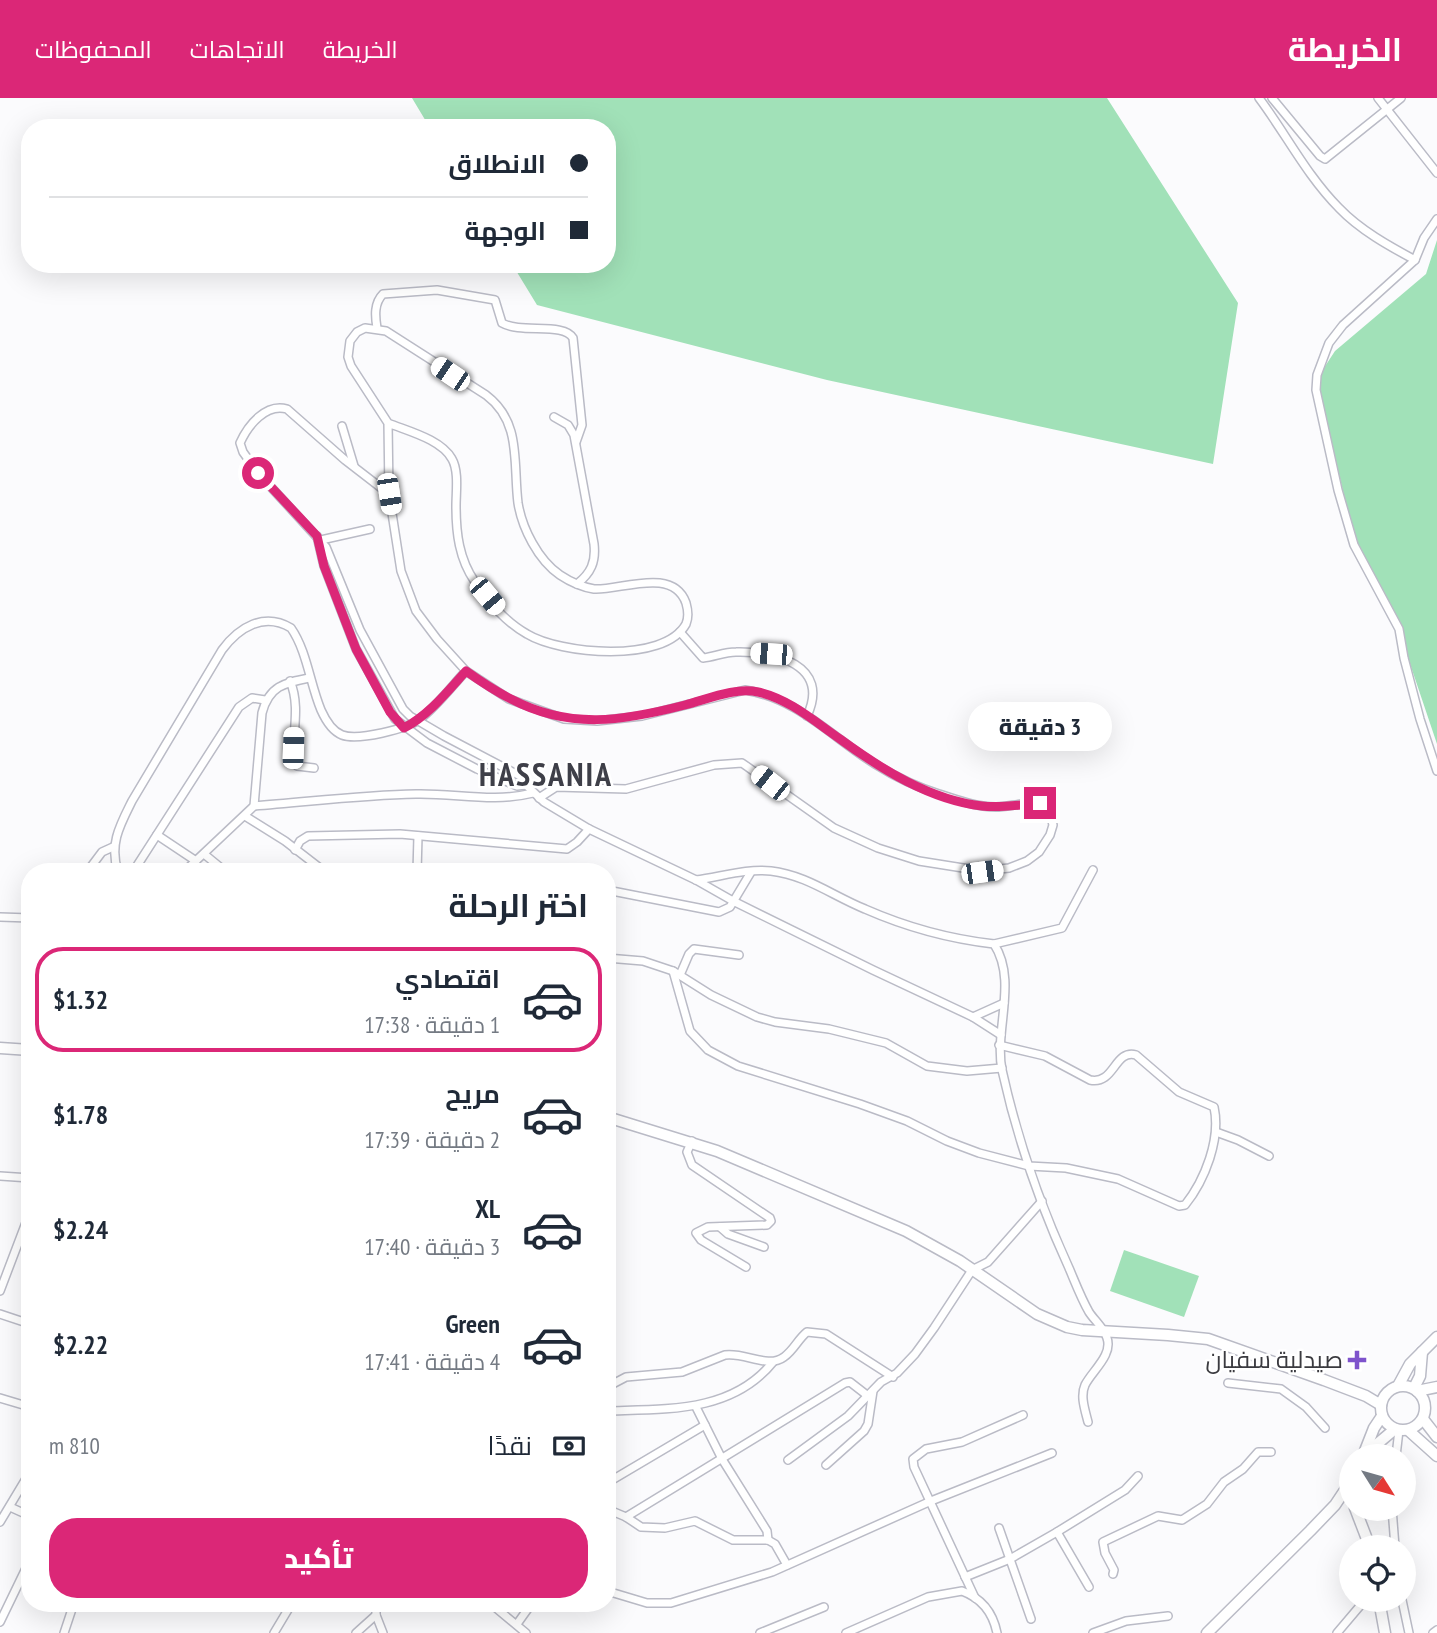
<!DOCTYPE html>
<html lang="ar">
<meta charset="utf-8">
<style>
body{margin:0;font-family:"PT Sans Narrow",Cairo,sans-serif;background:#f2f2f3;color:#1f2937;direction:rtl;height:100vh;display:flex;flex-direction:column;font-size:26px;white-space:nowrap}
*{box-sizing:border-box;margin:0}
p{font-size:23px;color:#747a83}
.icon{flex:none;width:38px;height:38px;fill:none;stroke:currentColor;stroke-width:2;stroke-linecap:round;stroke-linejoin:round}
.map{position:relative;flex:1;overflow:hidden;direction:ltr}
.sheet{position:absolute;left:21px;top:765px;width:595px;height:749px;display:flex;flex-direction:column;background:#fff;border-radius:28px;box-shadow:0 7px 28px #0002;direction:rtl}
.sheet>*{flex:none}
.guide{position:absolute;left:21px;top:21px;width:595px;height:154px;border-radius:28px;box-shadow:0 7px 28px #0002;direction:rtl;display:grid;align-content:center;height:154px;padding:0 28px;background:#fff}
.needle{width:46px;rotate:127deg}
.tools{position:absolute;left:1339px;top:1346px;display:grid;gap:14px}
.tools a{display:grid;place-items:center;width:77px;height:77px;border-radius:50%;background:#fff;box-shadow:0 7px 28px #0002;font-size:35px}
.end{position:absolute;width:32px;height:32px;margin:-16px;border:9px solid #db2777;background:#fff;box-shadow:0 0 0 4px #fff}
.from{border-radius:50%}
.bubble{position:absolute;height:49px;border-radius:24px;background:#fff;box-shadow:0 7px 28px #0002;font-size:23px;font-weight:800;line-height:49px;text-align:center;direction:rtl}
.car{position:absolute;width:21px;height:42px;margin:-21px -10px;border-radius:9px;box-shadow:0 0 5px 2px #0007;background:linear-gradient(#fff 24%,#345 0 40%,#fff 0 76%,#345 0 86%,#fff 0)}
.guide b{display:flex;align-items:center;gap:24px;height:66px;font-size:26px}
.guide b+b{border-top:2px solid #e0e1e3}
.guide i{width:18px;height:18px;background:#1f2937}
ul{padding:0;list-style:none}
li{display:flex;align-items:center;gap:21px;height:105px;margin:0 14px 10px;padding:0 14px;border:4px solid transparent;border-radius:28px}
li div{flex:1}
li b{display:block;font-size:26px}
li em{font-style:normal;font-weight:800}
li.on{border-color:#db2777}
li>.icon{width:63px;height:63px;stroke-width:1.5}
h2{padding:0 28px;font-size:32px;line-height:84px}
.pay{display:flex;align-items:center;gap:18px;height:77px;padding:0 28px;font-size:26px}
.pay p{margin-inline-start:auto}
.cta{display:flex;gap:14px;margin-top:auto;padding:14px 28px}
.cta a{flex:1;height:80px;border-radius:28px;background:#db2777;color:#fff;font-size:28px;font-weight:800;line-height:80px;text-align:center}
header{display:flex;align-items:center;gap:42px;box-sizing:border-box;height:98px;padding:0 35px;background:#db2777;color:#fff}
header strong{font-size:33px}
nav{display:flex;gap:38px;margin-inline-start:auto;font-size:24px}
.map>svg:first-child{display:block}
</style>
<header>
<strong>الخريطة</strong>
<nav><a>الخريطة</a><a>الاتجاهات</a><a>المحفوظات</a></nav>
</header>
<div class="map">
<svg width="1437" height="1535" viewBox="0 0 1437 1535">
<rect width="100%" height="100%" fill="#fbfbfd"/>
<!-- green -->
<g fill="#a1e1b8">
<path d="M412,0H1107L1238,205L1213,366L827,282L537,207L512,166H607V30H430Z"/>
<path d="M1437,142V646L1402,542L1360,463L1316,282L1335,253L1426,176Z"/>
<path d="M1124,1152L1199,1178L1184,1219L1110,1193Z"/>
</g>
<g fill="none" stroke-linecap="round" stroke-linejoin="round">
<defs>
<g id="street">
<path d="M1259,0C1286,36 1307,78 1339,110C1360,132 1389,148 1415,162"/>
<path d="M1272,0L1320,58L1325,61L1401,0"/>
<path d="M1378,0L1437,75"/>
<path d="M1437,121L1424,140L1415,162L1343,227L1329,245L1317,277L1316,292L1338,392L1354,447L1399,531L1404,560L1420,621L1437,673"/>
<path d="M377,230C375,218 374,205 383,196L437,192L495,202L502,225C521,236 564,224 573,240L582,327L576,344"/>
<path d="M554,319L568,327L574,337L594,446C596,464 591,475 577,486"/>
<path d="M388,325C407,333 441,341 452,361C459,373 456,394 456,408C456,435 459,461 475,484C487,503 507,525 527,536C560,556 664,566 686,526C689,519 688,512 686,505C673,468 619,493 594,491C582,489 569,483 560,477C538,462 522,430 518,405C513,365 522,324 486,297L386,233L365,230L357,234L350,243L348,259L351,268L388,325L389,396L401,473L416,513L437,541L466,573L509,601L564,621L597,623L642,618L745,592C797,600 832,639 875,666C894,678 917,689 939,696C957,702 977,709 996,709C1012,709 1036,700 1049,710L1053,727L1050,737L1039,754L1027,763L1009,770L982,773L919,763L878,750L834,730L742,665L714,667L626,691L556,689L539,700"/>
<path d="M342,328L354,368"/>
<path d="M389,396L345,362L287,311C266,305 248,327 240,345L243,354L258,375L326,449L360,532L403,611L410,618L444,638L522,679L526,687L544,704L589,731L696,782L733,803L873,872L973,919"/>
<path d="M317,438L324,468L356,551L395,621L427,645L477,671L517,688L526,687"/>
<path d="M321,442L370,431"/>
<path d="M680,534L703,560C714,559 724,554 736,554C775,553 831,567 807,618"/>
<path d="M290,583C301,608 292,637 293,663L297,668L314,670"/>
<path d="M254,708C308,704 361,697 416,696C456,695 493,705 533,695"/>
<path d="M245,718L285,743L325,774"/>
<path d="M157,737L196,763"/>
<path d="M295,752L300,743L308,738L400,736L567,751L577,744L589,731"/>
<path d="M204,756L226,774"/>
<path d="M87,774L102,754L113,749"/>
<path d="M118,774C109,746 120,727 132,703L222,552C239,529 264,514 291,530C307,553 310,586 321,612C325,621 332,633 342,637C358,643 407,631 420,621C437,608 451,589 466,573"/>
<path d="M133,774L239,609L252,600L265,602"/>
<path d="M184,774L254,708L262,615C269,588 284,585 309,580"/>
<path d="M417,774L418,738"/>
<path d="M696,782C720,779 747,770 771,773C806,777 833,798 865,811C906,829 950,841 994,846C1018,883 994,932 1002,972C1017,1040 1040,1107 1069,1170C1075,1184 1081,1200 1089,1214C1094,1222 1104,1230 1107,1240C1113,1257 1092,1273 1085,1287C1080,1298 1085,1312 1088,1324"/>
<path d="M607,792L719,814L730,809L751,774"/>
<path d="M0,819L30,820"/>
<path d="M994,846L1062,830L1093,772"/>
<path d="M607,860L643,863L673,873L711,897L757,919L775,924L829,931L886,945L927,968L967,973L1002,970"/>
<path d="M673,873L690,933L708,952L738,968L860,1006L907,1023L947,1043L979,1055L1029,1068L1066,1070L1118,1081L1179,1108L1185,1107C1205,1082 1221,1041 1214,1009L1179,994L1136,957C1114,951 1115,987 1090,982L1045,958L999,947"/>
<path d="M680,877L689,856L694,851L739,857"/>
<path d="M1001,937L973,919L1004,905"/>
<path d="M1216,1034L1238,1042L1269,1058"/>
<path d="M692,1043L687,1054L692,1067L770,1120L771,1123L767,1127L708,1129L696,1135L701,1142L746,1169"/>
<path d="M0,1078L30,1080"/>
<path d="M720,1129L728,1136L764,1149"/>
<path d="M0,1193L30,1114"/>
<path d="M0,1216L30,1226"/>
<path d="M1228,1285L1281,1291L1306,1309L1325,1330"/>
<path d="M607,1289L626,1279L682,1274L725,1257C745,1254 768,1271 784,1259C794,1252 798,1241 807,1234L826,1236L893,1279"/>
<path d="M0,1300L30,1309"/>
<path d="M696,1309L722,1361L767,1433L768,1442"/>
<path d="M607,1313C666,1311 732,1315 773,1264"/>
<path d="M1396,1358L1399,1332"/>
<path d="M788,1362L848,1318L881,1284L897,1275L915,1256L934,1230L972,1172L988,1164L1042,1103"/>
<path d="M826,1367L864,1333L868,1326L873,1293"/>
<path d="M607,1385L705,1327"/>
<path d="M10,1409L30,1418"/>
<path d="M1392,1410L1395,1449"/>
<path d="M607,1411L626,1419L641,1429L665,1430L695,1423L733,1442H768L775,1446L787,1467"/>
<path d="M626,1419L845,1285L850,1284L868,1298"/>
<path d="M0,1424L30,1374"/>
<path d="M999,1430L1031,1521"/>
<path d="M1057,1434L1089,1489"/>
<path d="M1113,1476L1114,1472L1105,1455L1103,1444L1158,1418L1182,1422L1207,1406L1224,1384L1243,1371L1258,1354H1271"/>
<path d="M965,1479L1010,1461L1057,1434L1125,1392L1138,1378"/>
<path d="M607,1493L647,1505H671L772,1474L931,1403L1052,1355"/>
<path d="M975,1500L914,1369L913,1361L926,1351L962,1344L1023,1317"/>
<path d="M1402,1502L1409,1535"/>
<path d="M490,1505L526,1535"/>
<path d="M376,1517L383,1535"/>
<path d="M0,1524L30,1462"/>
<path d="M517,1526L532,1505"/>
<path d="M64,1535L74,1505"/>
<path d="M274,1535L292,1505"/>
<path d="M356,1535L376,1517V1505"/>
<path d="M760,1535L824,1509"/>
<path d="M846,1535L928,1499L962,1493C981,1500 993,1515 997,1535"/>
<path d="M1093,1535L1126,1523L1168,1518"/>
<path d="M1337,1535L1365,1502"/>
<path d="M1433,1535L1437,1532"/>
</g>
<g id="secondary">
<path d="M0,950L30,952"/>
<path d="M607,1019L717,1053L906,1133L960,1163L1037,1216L1067,1229L1082,1232L1168,1237L1208,1241L1324,1282L1366,1298L1381,1307"/>
<circle cx="1403" cy="1310" r="22"/>
<path d="M1398,1288L1410,1266L1437,1239"/>
<path d="M1414,1290L1420,1278L1422,1254"/>
<path d="M1417,1293L1437,1289"/>
<path d="M1423,1321L1437,1339"/>
<path d="M1408,1332L1437,1358"/>
<path d="M1364,1357L1395,1331"/>
<path d="M1363,1358L1374,1330L1382,1318"/>
<path d="M1355,1410L1370,1449"/>
<path d="M1379,1502L1385,1535"/>
<path d="M1207,1535L1310,1433L1335,1407L1351,1383"/>
</g>
</defs>
<!-- street casing -->
<use href="#street" stroke="#babbc6" stroke-width="10"/>
<!-- secondary casing -->
<use href="#secondary" stroke="#babbc6" stroke-width="13"/>
<!-- street -->
<use href="#street" stroke="#fff" stroke-width="7"/>
<!-- secondary -->
<use href="#secondary" stroke="#fff" stroke-width="10"/>
</g>
<g fill="none" stroke-linecap="round" stroke-linejoin="round">
<!-- route -->
<path stroke="#db2777" stroke-width="9" d="M258,375L317,438L324,468L356,551L390,614L404,630C429,617 447,594 466,573C480,583 495,593 511,601C570,632 623,623 685,607C708,601 735,589 758,594C789,601 814,623 840,641C881,671 930,702 982,708C1001,710 1021,707 1040,705"/>
</g>
<!-- markers -->
<path fill="#7e53cc" stroke="#fff" stroke-width="2.5" d="M1353.5 1251.5h7v7h7v7h-7v7h-7v-7h-7v-7h7z"/>
<g text-anchor="middle" stroke-width="5" stroke-linejoin="round" paint-order="stroke">
<!-- poi labels -->
<g font-size="24" fill="#3b3b40" stroke="#fff" text-anchor="end">
<text x="1343" y="1270">صيدلية سفيان</text>
</g>
<!-- district labels -->
<g font-size="32" font-weight="bold" letter-spacing="2" fill="#3e3f48" stroke="#fff">
<text x="546" y="688">HASSANIA</text>
</g>
</g>
</svg>
<div class="tools">
<a><svg class="needle" viewBox="-14 -14 28 28"><path d="M0-13l5 13h-10z" fill="#e53935"/><path d="M0 13l5-13h-10z" fill="#747a83"/></svg></a>
<a><svg class="icon" aria-label="locate" viewBox="0 0 24 24"><circle cx="12" cy="12" r="6"/><path d="M12 2v4M12 18v4M2 12h4M18 12h4"/></svg></a>
</div>
<i class="end from" style="left:258px;top:375px"></i>
<i class="end" style="left:1040px;top:705px"></i>
<div class="bubble" style="left:968px;top:604px;width:144px">3 دقيقة</div>
<i class="car" style="left:450px;top:276px;rotate:304deg"></i>
<i class="car" style="left:389px;top:396px;rotate:171deg"></i>
<i class="car" style="left:487px;top:498px;rotate:140deg"></i>
<i class="car" style="left:771px;top:556px;rotate:274deg"></i>
<i class="car" style="left:293px;top:650px;rotate:2deg"></i>
<i class="car" style="left:770px;top:685px;rotate:308deg"></i>
<i class="car" style="left:982px;top:774px;rotate:82deg"></i>
<div class="guide">
<b><i class="from"></i>الانطلاق</b>
<b><i></i>الوجهة</b>
</div>
<section class="sheet">
<h2>اختر الرحلة</h2>
<ul>
<li class="on"><svg class="icon" aria-label="car" viewBox="0 0 24 24"><path d="M5 17H2v-5l4-1 3-4h7l3 4 3 1v5h-3M9 17h6M6 11h13"/><circle cx="7" cy="17" r="2"/><circle cx="17" cy="17" r="2"/></svg><div><b>اقتصادي</b><p>1 دقيقة · 17:38</p></div><em>$1.32</em></li>
<li><svg class="icon" aria-label="car" viewBox="0 0 24 24"><path d="M5 17H2v-5l4-1 3-4h7l3 4 3 1v5h-3M9 17h6M6 11h13"/><circle cx="7" cy="17" r="2"/><circle cx="17" cy="17" r="2"/></svg><div><b>مريح</b><p>2 دقيقة · 17:39</p></div><em>$1.78</em></li>
<li><svg class="icon" aria-label="car" viewBox="0 0 24 24"><path d="M5 17H2v-5l4-1 3-4h7l3 4 3 1v5h-3M9 17h6M6 11h13"/><circle cx="7" cy="17" r="2"/><circle cx="17" cy="17" r="2"/></svg><div><b>XL</b><p>3 دقيقة · 17:40</p></div><em>$2.24</em></li>
<li><svg class="icon" aria-label="car" viewBox="0 0 24 24"><path d="M5 17H2v-5l4-1 3-4h7l3 4 3 1v5h-3M9 17h6M6 11h13"/><circle cx="7" cy="17" r="2"/><circle cx="17" cy="17" r="2"/></svg><div><b>Green</b><p>4 دقيقة · 17:41</p></div><em>$2.22</em></li>
</ul>
<div class="pay"><svg class="icon" aria-label="cash" viewBox="0 0 24 24"><path d="M3 7h18v10H3z"/><circle cx="12" cy="12" r="2"/></svg>نقدًا<p>810 m</p></div>
<div class="cta"><a>تأكيد</a></div>
</section>
</div>
